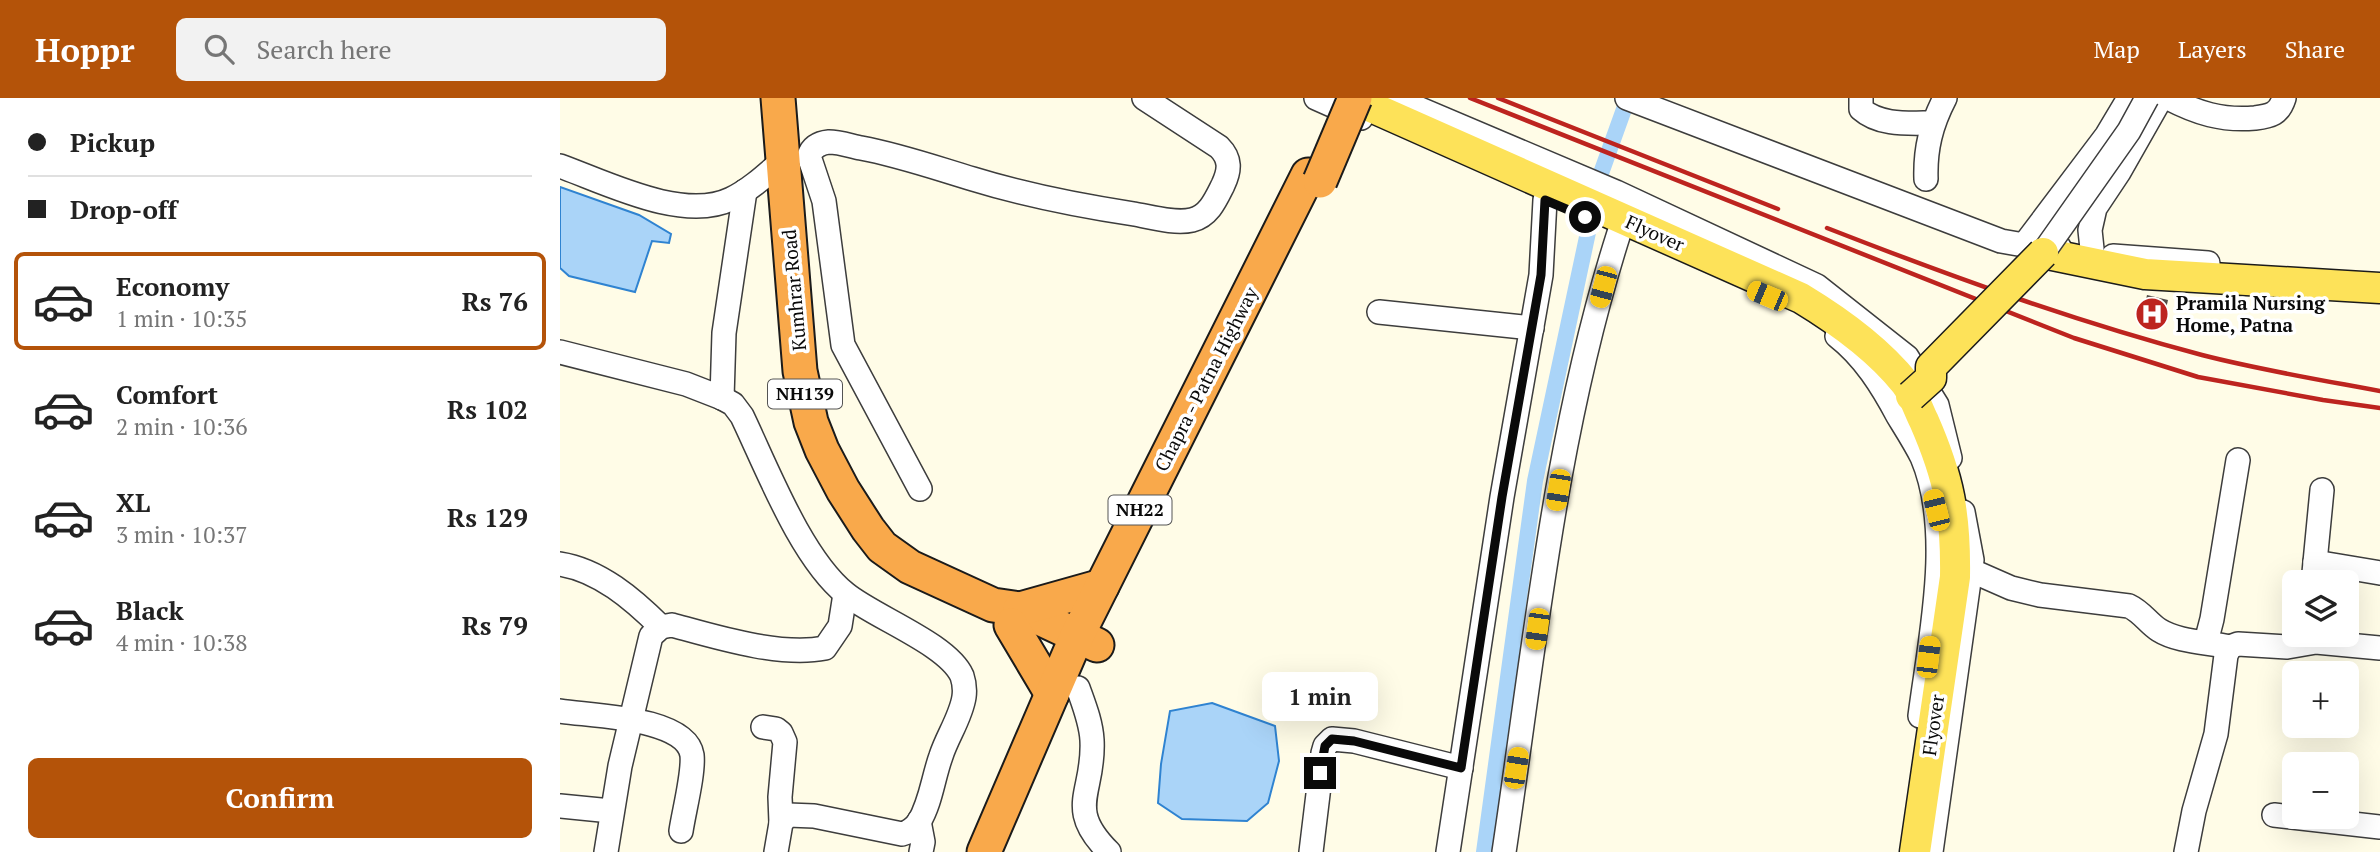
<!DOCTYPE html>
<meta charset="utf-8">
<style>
body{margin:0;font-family:"PT Serif",serif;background:#f2f2f2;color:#222;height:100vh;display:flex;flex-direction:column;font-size:26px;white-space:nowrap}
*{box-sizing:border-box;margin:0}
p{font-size:23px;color:#767676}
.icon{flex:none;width:38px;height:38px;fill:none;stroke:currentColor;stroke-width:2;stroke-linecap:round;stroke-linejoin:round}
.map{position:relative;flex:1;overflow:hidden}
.details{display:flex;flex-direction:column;background:#fff;width:560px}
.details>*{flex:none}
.banner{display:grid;align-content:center;height:154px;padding:0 28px;background:#fff}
.tools{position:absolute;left:1722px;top:472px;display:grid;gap:14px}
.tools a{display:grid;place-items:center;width:77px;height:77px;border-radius:10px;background:#fff;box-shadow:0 7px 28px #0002;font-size:35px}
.end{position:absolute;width:32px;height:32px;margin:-16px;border:9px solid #0a0a0a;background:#fff;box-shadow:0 0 0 4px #fff}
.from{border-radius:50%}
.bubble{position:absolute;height:49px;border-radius:10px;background:#fff;box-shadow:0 7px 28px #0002;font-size:23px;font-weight:600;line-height:49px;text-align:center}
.car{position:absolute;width:21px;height:42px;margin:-21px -10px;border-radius:9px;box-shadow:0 0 5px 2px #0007;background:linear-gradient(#f5c518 24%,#345 0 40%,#f5c518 0 76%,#345 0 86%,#f5c518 0)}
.banner b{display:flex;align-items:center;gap:24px;height:66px;font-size:26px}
.banner b+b{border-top:2px solid #e0e0e0}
.banner i{width:18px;height:18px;background:#222}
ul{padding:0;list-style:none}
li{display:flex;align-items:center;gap:21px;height:98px;margin:0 14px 10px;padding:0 14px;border:4px solid transparent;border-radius:10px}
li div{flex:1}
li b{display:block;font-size:26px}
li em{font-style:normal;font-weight:600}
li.selected{border-color:#b45309}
li>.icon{width:63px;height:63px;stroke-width:1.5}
.action{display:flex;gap:14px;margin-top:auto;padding:14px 28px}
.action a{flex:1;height:80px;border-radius:10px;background:#b45309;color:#fff;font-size:28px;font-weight:600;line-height:80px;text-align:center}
header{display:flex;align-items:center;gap:42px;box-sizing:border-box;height:98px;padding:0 35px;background:#b45309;color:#fff}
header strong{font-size:33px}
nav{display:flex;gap:38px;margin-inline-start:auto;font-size:24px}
.search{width:490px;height:63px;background:#f2f2f2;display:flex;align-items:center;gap:18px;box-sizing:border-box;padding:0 24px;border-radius:10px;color:#767676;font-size:26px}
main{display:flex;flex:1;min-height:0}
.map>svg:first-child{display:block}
</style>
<header>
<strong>Hoppr</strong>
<div class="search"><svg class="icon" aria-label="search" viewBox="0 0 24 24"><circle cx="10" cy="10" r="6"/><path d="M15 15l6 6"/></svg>Search here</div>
<nav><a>Map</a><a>Layers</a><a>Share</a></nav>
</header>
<main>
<section class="details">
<div class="banner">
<b><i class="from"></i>Pickup</b>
<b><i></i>Drop-off</b>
</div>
<ul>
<li class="selected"><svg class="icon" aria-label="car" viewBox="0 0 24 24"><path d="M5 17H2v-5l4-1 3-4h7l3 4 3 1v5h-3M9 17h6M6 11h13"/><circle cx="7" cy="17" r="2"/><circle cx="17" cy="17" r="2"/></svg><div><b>Economy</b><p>1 min · 10:35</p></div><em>Rs 76</em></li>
<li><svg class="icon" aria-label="car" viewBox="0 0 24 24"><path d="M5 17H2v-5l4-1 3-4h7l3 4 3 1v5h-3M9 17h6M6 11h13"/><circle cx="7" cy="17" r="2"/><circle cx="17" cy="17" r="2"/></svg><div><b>Comfort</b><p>2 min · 10:36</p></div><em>Rs 102</em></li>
<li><svg class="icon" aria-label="car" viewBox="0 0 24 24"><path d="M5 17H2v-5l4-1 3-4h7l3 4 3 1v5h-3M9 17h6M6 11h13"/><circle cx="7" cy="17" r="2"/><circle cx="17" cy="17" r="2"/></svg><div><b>XL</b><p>3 min · 10:37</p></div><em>Rs 129</em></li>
<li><svg class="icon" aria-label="car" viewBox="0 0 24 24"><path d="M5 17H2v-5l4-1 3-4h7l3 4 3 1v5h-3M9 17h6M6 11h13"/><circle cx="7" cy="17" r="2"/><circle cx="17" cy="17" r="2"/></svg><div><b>Black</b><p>4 min · 10:38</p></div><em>Rs 79</em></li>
</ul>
<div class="action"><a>Confirm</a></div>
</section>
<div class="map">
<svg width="1820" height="754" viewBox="0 0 1820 754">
<rect width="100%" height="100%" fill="#fffce7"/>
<!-- water -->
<g fill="#aad4f8" stroke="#2f83d1" stroke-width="2">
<path d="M0,89L79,117L111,136L109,145L92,143L75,194L9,178L0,170Z"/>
<path d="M652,605L715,628L719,663L708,705L687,723L622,721L598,705L601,666L610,613Z"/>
</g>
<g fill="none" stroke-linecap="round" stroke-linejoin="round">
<!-- canal -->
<path stroke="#aad4f8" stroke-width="16" d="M924,754L975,383L1040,78L1068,0"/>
</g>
<!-- building -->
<path fill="#534c46" d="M1587,197L1608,202L1602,228L1581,223Z"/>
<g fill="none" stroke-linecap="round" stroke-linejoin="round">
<defs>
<g id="minor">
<path d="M756,0L801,20"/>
<path d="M834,0L1056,94L1257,188L1347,259L1377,307L1390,360"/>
<path d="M1067,0L1441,143L1464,147L1499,149"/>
<path d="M1301,0V11C1320,28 1349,25 1373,25"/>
<path d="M1608,0C1637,15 1662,23 1695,20C1711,18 1719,16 1724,0"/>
<path d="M0,68C47,85 123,124 171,101C190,92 207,76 223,62"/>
<path d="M1366,81C1365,51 1371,27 1385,0"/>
<path d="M1464,147L1547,37L1569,0"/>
<path d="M1532,151L1530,132L1535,110L1559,74L1601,0"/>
<path d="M1553,158L1648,165"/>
<path d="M819,214L972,230"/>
<path d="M1277,238C1304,259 1322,288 1338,318C1346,331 1355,345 1362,359C1394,434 1370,540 1360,618"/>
<path d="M0,254L126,286L162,300L173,306L182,318C207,370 241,460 286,496C314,519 388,546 402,578C404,584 405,592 404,599C401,619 387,639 381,658C373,680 371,704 359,724C354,730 350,734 342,736L254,718L228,717L221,725L216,754"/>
<path d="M162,300L164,235L185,93"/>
<path d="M360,391L283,247L264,103L249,58C252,49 259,45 269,44C279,44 291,48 301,50C339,57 376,70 413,81C465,97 521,108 574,116C591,119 615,126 632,122C649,118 656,101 663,87C670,72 671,61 659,49L584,0"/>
<path d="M1755,464L1820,475"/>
<path d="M0,466C39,472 73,501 101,529"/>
<path d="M1410,472L1451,490L1480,497L1569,508C1582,514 1588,525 1599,532C1618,544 1648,544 1670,549"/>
<path d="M1753,485L1762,392"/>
<path d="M1646,544L1652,521L1678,362"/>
<path d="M518,590C524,607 531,624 532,642C535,695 504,709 549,754"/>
<path d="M0,613C31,618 126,619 132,657C134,675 124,713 121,733"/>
<path d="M203,629L216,631L221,635L225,644L220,699L221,725"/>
<path d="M0,708L51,713"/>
<path d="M1714,717L1820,729"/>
<path d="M359,723L363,744L361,754"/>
<path d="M46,754L60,668L91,538L101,529L112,527C156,539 220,559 265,550L280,528L285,496"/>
<path d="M751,754L763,655L765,648L772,641L794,643L901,670"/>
<path d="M888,754L942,399L981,177L985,102"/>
<path d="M944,754C975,547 995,335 1059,135"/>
<path d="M1371,754L1412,462L1403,414"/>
<path d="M1626,754L1634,713L1656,636L1666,557L1670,549L1678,546L1727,549L1756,544L1820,550"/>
</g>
<g id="major">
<path d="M791,0L1241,200C1279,223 1317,250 1345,285C1353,295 1358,311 1364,323C1389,380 1396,417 1395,479L1355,754"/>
<path d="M1483,155L1585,176L1820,190"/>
</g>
<g id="highway">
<path d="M218,0L240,273L251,324L262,352L283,392L308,431L322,449L350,469L433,507L460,511L537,547"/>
<path d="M460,511L542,488"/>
<path d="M451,527L492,596"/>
<path d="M424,754L517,538L748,77"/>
</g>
</defs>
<!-- minor casing -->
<use href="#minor" stroke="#3d3d3d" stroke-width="26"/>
<!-- major casing -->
<use href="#major" stroke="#1b1b1b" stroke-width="33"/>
<!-- highway casing -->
<use href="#highway" stroke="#1b1b1b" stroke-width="37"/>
<!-- minor -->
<use href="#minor" stroke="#fff" stroke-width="23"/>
<!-- major -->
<use href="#major" stroke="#fde259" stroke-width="30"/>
<!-- highway -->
<use href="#highway" stroke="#f9a94b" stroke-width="33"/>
<!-- rail -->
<g stroke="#bd241f" stroke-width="4.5">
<path d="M910,0L1514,240L1638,279L1763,302L1820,310"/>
<path d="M938,0L1218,111"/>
<path d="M1267,130C1390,178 1514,223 1642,257C1700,272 1761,282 1820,293"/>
</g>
<defs>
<path id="minor-bridge" d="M1483,155L1569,33L1587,0"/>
<path id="major-bridge" d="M1351,298L1371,280V269L1483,155"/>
<path id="highway-bridge" d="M760,83L795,0"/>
</defs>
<!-- minor-bridge casing -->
<use href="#minor-bridge" stroke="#3d3d3d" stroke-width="26" stroke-linecap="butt"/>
<!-- major-bridge casing -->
<use href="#major-bridge" stroke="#1b1b1b" stroke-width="33" stroke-linecap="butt"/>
<!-- highway-bridge casing -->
<use href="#highway-bridge" stroke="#1b1b1b" stroke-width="37" stroke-linecap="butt"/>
<!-- minor-bridge -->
<use href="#minor-bridge" stroke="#fff" stroke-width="23"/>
<!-- major-bridge -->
<use href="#major-bridge" stroke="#fde259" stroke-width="30"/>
<!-- highway-bridge -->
<use href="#highway-bridge" stroke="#f9a94b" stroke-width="33"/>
</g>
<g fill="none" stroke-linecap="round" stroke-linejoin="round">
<!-- route -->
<path stroke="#0a0a0a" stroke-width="9" d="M760,675L765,648L772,641L794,643L901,670L942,399L981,177L985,102L1025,119"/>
</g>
<!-- icons -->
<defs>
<symbol id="hospital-disc" viewBox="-11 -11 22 22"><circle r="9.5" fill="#bd241f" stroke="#fff"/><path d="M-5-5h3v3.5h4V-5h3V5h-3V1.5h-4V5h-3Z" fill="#fff"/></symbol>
</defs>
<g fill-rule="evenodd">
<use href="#hospital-disc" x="1573" y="197" width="38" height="38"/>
</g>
<g text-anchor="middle" stroke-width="7" stroke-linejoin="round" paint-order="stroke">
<!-- shield labels -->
<g fill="#fff" stroke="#545454" stroke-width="2">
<rect x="208" y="281.5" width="74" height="29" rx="5"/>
<rect x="548.5" y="397.5" width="63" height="29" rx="5"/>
</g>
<g font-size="18" font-weight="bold" fill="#0a0a0a">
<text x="245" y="302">NH139</text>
<text x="580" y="418">NH22</text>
</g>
<!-- street labels -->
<g font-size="19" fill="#0a0a0a" stroke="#fff">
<text transform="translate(1095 135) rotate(24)" y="7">Flyover</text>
<text transform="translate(234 192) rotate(-95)" y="7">Kumhrar Road</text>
<text transform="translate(646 281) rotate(-63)" y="7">Chapra - Patna Highway</text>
<text transform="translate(1373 627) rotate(-82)" y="7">Flyover</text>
</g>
<!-- poi labels -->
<g font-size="19" font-weight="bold" fill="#0a0a0a" stroke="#fff" text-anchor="start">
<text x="1616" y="212">Pramila Nursing<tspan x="1616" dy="22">Home, Patna</tspan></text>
</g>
</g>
</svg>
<div class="tools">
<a><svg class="icon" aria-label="layers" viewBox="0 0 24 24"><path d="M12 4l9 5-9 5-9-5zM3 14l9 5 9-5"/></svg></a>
<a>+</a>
<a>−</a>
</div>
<i class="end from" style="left:1025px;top:119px"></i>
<i class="end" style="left:760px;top:675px"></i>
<div class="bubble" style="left:702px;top:574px;width:116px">1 min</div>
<i class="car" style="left:1043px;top:189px;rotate:195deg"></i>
<i class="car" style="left:1207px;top:198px;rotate:293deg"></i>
<i class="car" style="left:998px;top:392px;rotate:189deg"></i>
<i class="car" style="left:1376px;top:412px;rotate:346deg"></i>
<i class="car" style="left:977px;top:531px;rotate:188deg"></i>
<i class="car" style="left:1368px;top:559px;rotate:7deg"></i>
<i class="car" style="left:956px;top:670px;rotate:9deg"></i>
</div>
</main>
